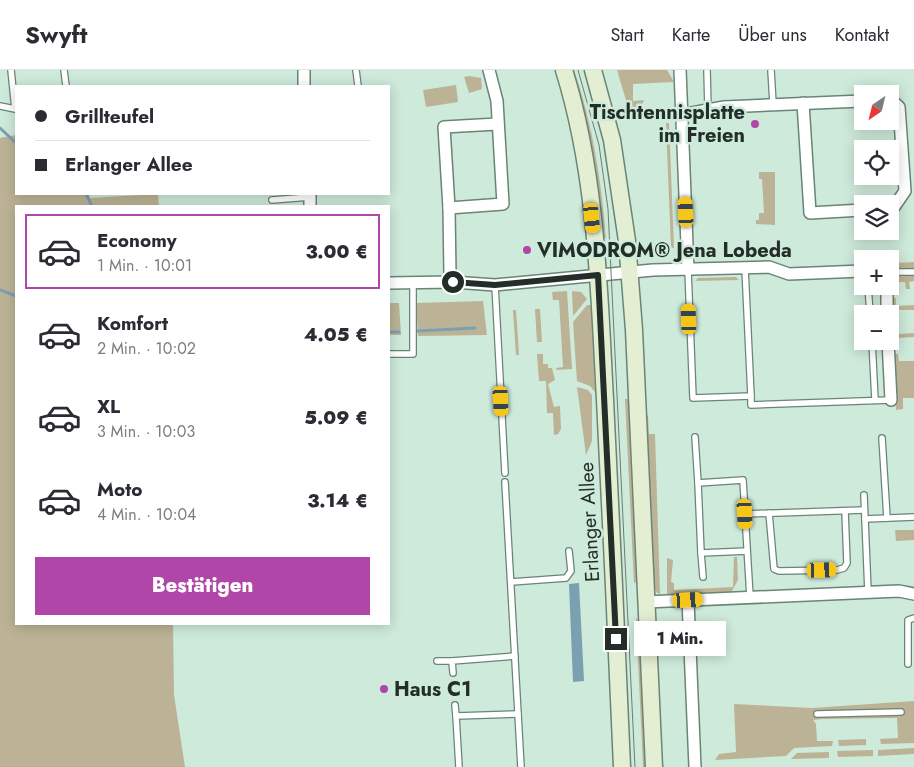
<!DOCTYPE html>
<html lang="de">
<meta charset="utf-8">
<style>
body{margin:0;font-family:Jost,sans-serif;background:#f2f2f3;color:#2b2b33;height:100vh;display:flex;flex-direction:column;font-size:19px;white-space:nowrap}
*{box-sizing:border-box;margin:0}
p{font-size:16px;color:#7c7c81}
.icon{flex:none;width:28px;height:28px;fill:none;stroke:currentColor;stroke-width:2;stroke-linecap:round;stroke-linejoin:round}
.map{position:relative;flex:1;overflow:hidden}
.side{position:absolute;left:15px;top:135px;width:375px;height:420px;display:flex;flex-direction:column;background:#fff;border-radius:0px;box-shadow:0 2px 12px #0003}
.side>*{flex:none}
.banner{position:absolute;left:15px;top:15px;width:375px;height:110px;border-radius:0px;box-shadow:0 2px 12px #0003;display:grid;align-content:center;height:110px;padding:0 20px;background:#fff}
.needle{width:32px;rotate:215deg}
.buttons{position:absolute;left:854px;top:15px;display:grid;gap:10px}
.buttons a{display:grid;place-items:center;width:45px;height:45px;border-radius:0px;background:#fff;box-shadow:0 2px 12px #0003;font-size:25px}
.end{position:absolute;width:22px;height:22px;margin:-11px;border:6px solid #232e28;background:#fff;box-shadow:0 0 0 2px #fff}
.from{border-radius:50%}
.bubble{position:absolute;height:35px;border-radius:0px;background:#fff;box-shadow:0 2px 12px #0003;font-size:16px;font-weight:800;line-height:35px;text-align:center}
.car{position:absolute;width:15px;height:30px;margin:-15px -8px;border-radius:6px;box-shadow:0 0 4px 1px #0007;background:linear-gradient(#f5c518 24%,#345 0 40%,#f5c518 0 76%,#345 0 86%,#f5c518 0)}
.banner b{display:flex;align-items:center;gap:18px;height:48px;font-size:19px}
.banner b+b{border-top:1px solid #e1e1e2}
.banner i{width:12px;height:12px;background:#2b2b33}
ul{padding:9px 0 0;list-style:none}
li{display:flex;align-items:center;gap:15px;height:75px;margin:0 10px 8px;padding:0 10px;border:2px solid transparent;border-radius:0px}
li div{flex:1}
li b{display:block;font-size:19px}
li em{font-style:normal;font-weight:800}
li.selected{border-color:#b046a7}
li>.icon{width:45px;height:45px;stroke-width:1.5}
.primary-button{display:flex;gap:10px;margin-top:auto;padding:10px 20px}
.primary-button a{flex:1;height:58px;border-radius:0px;background:#b046a7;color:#fff;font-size:20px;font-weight:800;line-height:58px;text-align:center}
header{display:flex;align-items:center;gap:30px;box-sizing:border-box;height:70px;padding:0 25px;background:#fff;border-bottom:1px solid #e1e1e2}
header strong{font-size:24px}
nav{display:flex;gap:28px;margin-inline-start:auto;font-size:18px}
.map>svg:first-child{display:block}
</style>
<header>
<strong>Swyft</strong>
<nav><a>Start</a><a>Karte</a><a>Über uns</a><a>Kontakt</a></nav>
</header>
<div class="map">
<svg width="914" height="697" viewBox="0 0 914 697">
<rect width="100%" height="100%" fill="#ceeada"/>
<!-- green -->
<g fill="#bcb396">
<path d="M570,0H574C593,55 601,110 606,168H603Z"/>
<path d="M617,0H667L674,12L633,14V31L644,30L641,38L628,37Z"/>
<path d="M469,6L481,8L482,19L469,23L464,7Z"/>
<path d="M456,15L458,32L426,37L423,20Z"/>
<path d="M666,53H669L674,178H671Z"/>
<path d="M16,65V124H89L90,128L158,124L159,136H16V554H173L174,625L185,697H0V68Z"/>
<path d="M759,102H775V155L756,154V150H759V143H764L762,109H759Z"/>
<path d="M914,192V200H895V193Z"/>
<path d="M914,204V211L909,212L910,219H906L905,212H891L895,205Z"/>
<path d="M736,207L739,210L695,211L698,208Z"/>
<path d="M567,221L572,299L557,300L556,298L563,297L559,230H553L552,222Z"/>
<path d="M572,221L581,222L587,229L573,246Z"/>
<path d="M896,228V236L914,235V240H897V248H890L889,229Z"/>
<path d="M483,231L487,265L418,266L416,233Z"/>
<path d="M389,233H399L401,265H389Z"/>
<path d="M587,235H592L595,322L590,316L577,311L573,252Z"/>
<path d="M535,239H540L542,272H537Z"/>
<path d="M513,240H516L519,285H516Z"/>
<path d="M891,256H897L898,264L914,263V267L898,268V276H892Z"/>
<path d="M537,284H543V294H548V298H552L555,310L548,314L554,337L560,336L561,359L558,364L554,365L553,343H547L546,311H539Z"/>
<path d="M893,284H898L899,291H914V328H903V339L896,340Z"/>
<path d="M577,317L588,320L592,325V371L586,385Z"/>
<path d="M625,329H628L638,509L634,514Z"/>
<path d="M648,345L649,364H655L660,524L657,523L652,513L646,346Z"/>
<path d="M895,460H914V470L896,471Z"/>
<path d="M734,487H737L738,510L731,523L667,526V488L673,490L671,512L674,513V520L733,517Z"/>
<path d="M620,548H624L631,697H629Z"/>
<path d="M636,548L640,552L648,697H643Z"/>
<path d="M914,631V673L881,674L880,669L898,668L897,648L822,649L813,650L816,654L817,671H833L832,676L794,678L786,686L715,690L719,684L736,682L734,634L812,638Z"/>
<path d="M866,669V675L839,676L838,670Z"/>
<path d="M914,678V684L878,686V680Z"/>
<path d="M873,680V686L838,687L837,681Z"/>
<path d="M829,682V688L791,689L797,683Z"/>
</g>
<!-- water -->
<path fill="#7ba0b1" d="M579,513L584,611L573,612L569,514Z"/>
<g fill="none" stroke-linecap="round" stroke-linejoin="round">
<!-- stream -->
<g stroke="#7ba0b1" stroke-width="3">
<path d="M0,58L16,73"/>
<path d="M86,124L92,136"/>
<path d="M0,220L16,226"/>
<path d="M417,261L475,258"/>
<path d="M389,262H399"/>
</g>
<defs>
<g id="lane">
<path d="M64,0L66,16"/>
<path d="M356,0L358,16"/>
<path d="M707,0L708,39"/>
<path d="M771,0L773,34"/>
<path d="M0,36L15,39L11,0"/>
<path d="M272,130L310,127"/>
<path d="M688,200L693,328L751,326L745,198"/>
<path d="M890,202H914"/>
<path d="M495,215L505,403"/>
<path d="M868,216L870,244"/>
<path d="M872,271L875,330"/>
<path d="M389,284H413V212"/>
<path d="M751,326V335L891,330"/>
<path d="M695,367L698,413"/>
<path d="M882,368L887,448"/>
<path d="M505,412L521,697"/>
<path d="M864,425L868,522"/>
<path d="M769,443L774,499L779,501L837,500L844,498L847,493L845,441"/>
<path d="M745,444L864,440"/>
<path d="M865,449L914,447"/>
<path d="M747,481L701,483L698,413L743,410L750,527"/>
<path d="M701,483L703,507"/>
<path d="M511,512L566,508L571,501L569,481"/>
<path d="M437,591H452"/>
<path d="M908,594V550L914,548"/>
<path d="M453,603L452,591L515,586"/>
<path d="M455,635L456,646L518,644"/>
<path d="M817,644L901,642"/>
<path d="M456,646L459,697"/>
</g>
<g id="street">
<path d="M304,0V16"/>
<path d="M489,0L497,31L503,134L449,138L444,57L497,54"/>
<path d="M680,0L688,200"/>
<path d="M890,29L899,37L905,121L894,137L890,138"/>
<path d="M803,33L810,143L862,140"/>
<path d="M681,45L724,37L862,31"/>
<path d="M310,124V136"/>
<path d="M449,138L450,205"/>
<path d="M389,213L453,212L495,215L653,200L769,197L789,204L862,201"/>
<path d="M887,216V244"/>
<path d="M888,271L891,330"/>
<path d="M688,530L695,697"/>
<path d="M646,532L899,521L914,524"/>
</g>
<g id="secondary">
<path d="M564,0C597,106 599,220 605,330C611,452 617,575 622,697"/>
<path d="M593,0L612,70L627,171L634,260L654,697"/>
</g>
</defs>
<!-- lane casing -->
<use href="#lane" stroke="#6a8476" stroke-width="8"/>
<!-- street casing -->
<use href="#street" stroke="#6a8476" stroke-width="14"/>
<!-- secondary casing -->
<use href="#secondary" stroke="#6a8476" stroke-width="19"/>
<!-- lane -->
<use href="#lane" stroke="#fff" stroke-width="5.5"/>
<!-- street -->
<use href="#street" stroke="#fff" stroke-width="11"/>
<!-- secondary -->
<use href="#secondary" stroke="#e3eed2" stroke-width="16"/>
<!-- tram -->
<path stroke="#6b7d73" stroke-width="1" d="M578,0L599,75L608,139L635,697"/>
</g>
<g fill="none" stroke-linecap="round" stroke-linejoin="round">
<!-- route -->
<path stroke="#232e28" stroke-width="6" d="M453,212L495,215L598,205L616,569"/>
</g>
<!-- markers -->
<g fill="#b046a7" stroke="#ceeada" stroke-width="2">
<circle cx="755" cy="54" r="5"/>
<circle cx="527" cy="180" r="5"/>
<circle cx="384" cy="619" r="5"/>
</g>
<g text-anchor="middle" stroke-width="5" stroke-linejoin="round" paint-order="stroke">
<!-- poi labels -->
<g font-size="20" font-weight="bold" fill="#232e28" stroke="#ceeada" text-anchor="start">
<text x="745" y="49" text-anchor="end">Tischtennisplatte<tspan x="745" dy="23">im Freien</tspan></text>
<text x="537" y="187">VIMODROM® Jena Lobeda</text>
<text x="394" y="626">Haus C1</text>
</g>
<!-- street labels -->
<g font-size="20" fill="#232e28" stroke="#ceeada">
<text transform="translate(589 452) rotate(-93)" y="7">Erlanger Allee</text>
</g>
</g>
</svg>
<div class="buttons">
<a><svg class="needle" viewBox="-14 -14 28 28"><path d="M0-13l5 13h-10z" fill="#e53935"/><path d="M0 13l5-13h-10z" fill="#7c7c81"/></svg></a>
<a><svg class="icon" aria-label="locate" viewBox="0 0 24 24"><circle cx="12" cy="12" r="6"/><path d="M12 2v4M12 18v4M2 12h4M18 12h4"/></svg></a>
<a><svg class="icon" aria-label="layers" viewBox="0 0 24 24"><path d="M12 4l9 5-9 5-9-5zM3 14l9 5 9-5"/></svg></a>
<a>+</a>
<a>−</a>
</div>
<i class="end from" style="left:453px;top:212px"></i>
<i class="end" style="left:616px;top:569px"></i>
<div class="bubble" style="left:634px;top:551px;width:92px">1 Min.</div>
<i class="car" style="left:686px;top:142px;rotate:357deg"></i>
<i class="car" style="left:592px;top:148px;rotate:174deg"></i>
<i class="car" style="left:689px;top:249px;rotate:358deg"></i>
<i class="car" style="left:501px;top:331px;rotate:177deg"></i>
<i class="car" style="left:745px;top:444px;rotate:177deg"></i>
<i class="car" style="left:822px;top:500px;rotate:88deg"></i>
<i class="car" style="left:688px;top:530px;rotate:87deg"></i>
<div class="banner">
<b><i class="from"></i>Grillteufel</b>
<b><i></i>Erlanger Allee</b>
</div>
<section class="side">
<ul>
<li class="selected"><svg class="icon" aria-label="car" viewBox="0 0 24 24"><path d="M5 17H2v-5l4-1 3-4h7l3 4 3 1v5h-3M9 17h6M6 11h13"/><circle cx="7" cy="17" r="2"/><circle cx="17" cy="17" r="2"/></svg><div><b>Economy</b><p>1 Min. · 10:01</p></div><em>3.00 €</em></li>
<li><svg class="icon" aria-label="car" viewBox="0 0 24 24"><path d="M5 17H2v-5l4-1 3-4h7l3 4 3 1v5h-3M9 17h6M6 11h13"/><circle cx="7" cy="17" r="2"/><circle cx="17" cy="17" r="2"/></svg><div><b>Komfort</b><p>2 Min. · 10:02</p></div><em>4.05 €</em></li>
<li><svg class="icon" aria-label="car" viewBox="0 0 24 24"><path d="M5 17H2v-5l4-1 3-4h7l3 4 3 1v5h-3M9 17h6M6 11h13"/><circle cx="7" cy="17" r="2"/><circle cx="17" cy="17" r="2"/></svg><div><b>XL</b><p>3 Min. · 10:03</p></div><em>5.09 €</em></li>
<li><svg class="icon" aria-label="car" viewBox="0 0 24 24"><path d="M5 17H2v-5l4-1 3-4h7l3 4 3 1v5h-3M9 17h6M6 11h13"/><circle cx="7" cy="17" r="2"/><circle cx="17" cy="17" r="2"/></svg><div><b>Moto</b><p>4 Min. · 10:04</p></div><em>3.14 €</em></li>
</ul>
<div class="primary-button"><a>Bestätigen</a></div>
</section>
</div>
